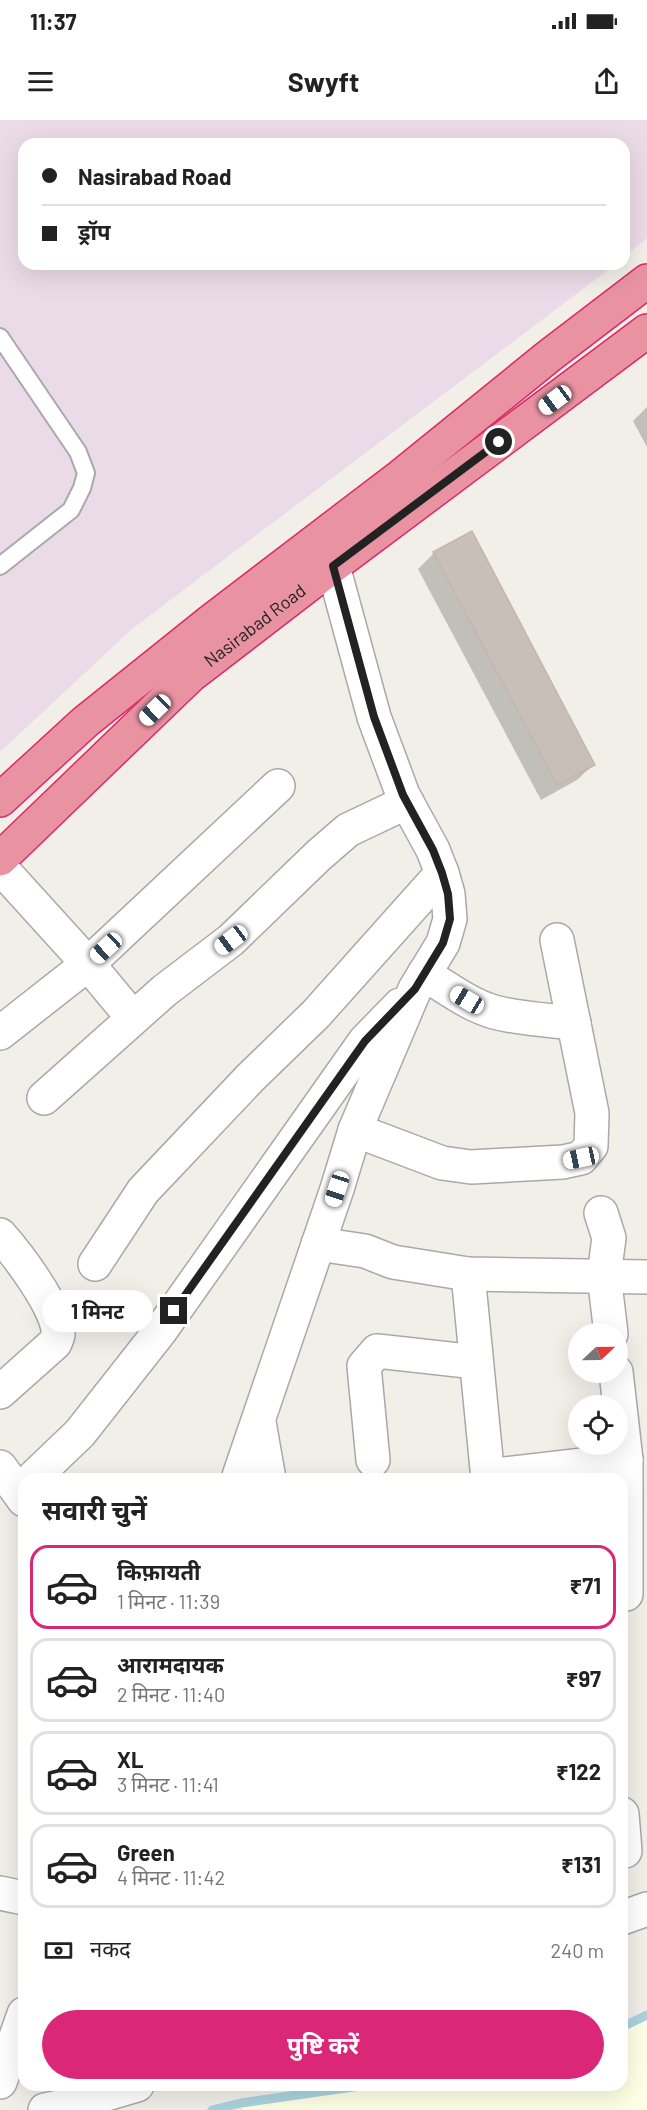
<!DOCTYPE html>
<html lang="hi">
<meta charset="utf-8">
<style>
body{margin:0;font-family:Barlow,"Noto Sans Devanagari",sans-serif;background:#f6f6f6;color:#222;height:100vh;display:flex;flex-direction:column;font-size:22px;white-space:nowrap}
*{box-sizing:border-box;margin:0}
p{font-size:20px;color:#767676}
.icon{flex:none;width:33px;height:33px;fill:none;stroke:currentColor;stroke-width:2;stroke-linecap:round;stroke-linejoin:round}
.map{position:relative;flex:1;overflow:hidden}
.side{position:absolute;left:18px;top:1353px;width:610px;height:618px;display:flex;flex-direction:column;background:#fff;border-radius:18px;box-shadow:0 6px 24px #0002}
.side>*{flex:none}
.hud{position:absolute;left:18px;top:18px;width:612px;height:132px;border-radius:18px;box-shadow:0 6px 24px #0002;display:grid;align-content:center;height:132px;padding:0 24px;background:#fff}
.needle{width:39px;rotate:68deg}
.controls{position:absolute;left:568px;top:1203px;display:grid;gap:12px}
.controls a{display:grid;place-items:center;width:60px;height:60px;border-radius:50%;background:#fff;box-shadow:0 6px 24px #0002;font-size:30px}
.end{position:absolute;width:27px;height:27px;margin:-14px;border:8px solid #222;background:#fff;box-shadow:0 0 0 3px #fff}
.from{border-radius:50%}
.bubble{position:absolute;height:42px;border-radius:21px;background:#fff;box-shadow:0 6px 24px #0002;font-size:20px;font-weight:700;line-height:42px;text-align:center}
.car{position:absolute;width:18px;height:36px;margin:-18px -9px;border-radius:8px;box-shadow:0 0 4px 2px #0007;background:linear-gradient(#fff 24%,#345 0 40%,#fff 0 76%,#345 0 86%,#fff 0)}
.hud b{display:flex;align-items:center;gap:21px;height:57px;font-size:22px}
.hud b+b{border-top:2px solid #e0e0e0}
.hud i{width:15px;height:15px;background:#222}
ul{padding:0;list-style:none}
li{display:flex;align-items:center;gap:18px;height:84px;margin:0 12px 9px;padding:0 12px;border:3px solid #e0e0e0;border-radius:18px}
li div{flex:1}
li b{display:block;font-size:22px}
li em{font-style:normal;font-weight:700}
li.selected{border-color:#db2777}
li>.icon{width:54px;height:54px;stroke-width:1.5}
h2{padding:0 24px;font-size:27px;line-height:72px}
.pay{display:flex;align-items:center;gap:15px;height:66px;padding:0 24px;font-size:22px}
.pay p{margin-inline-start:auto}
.action{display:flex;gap:12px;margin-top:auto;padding:12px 24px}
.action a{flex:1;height:69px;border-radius:36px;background:#db2777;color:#fff;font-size:24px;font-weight:700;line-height:69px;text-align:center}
.status{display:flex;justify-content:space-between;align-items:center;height:42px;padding:0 30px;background:#fff;direction:ltr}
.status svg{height:16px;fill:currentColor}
header{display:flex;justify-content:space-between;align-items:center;height:78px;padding:0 24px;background:#fff;font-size:27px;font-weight:700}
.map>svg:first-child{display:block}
</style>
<div class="status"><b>11:37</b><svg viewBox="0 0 49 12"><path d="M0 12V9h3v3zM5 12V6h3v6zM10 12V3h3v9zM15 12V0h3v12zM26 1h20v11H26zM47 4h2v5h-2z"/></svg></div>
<header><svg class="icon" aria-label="menu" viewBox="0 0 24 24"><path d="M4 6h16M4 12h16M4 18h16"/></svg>Swyft<svg class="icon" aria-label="share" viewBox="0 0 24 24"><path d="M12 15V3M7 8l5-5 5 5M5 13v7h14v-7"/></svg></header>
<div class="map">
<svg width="647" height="1990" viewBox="0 0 647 1990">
<rect width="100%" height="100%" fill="#f2efe9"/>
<!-- industrial -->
<path fill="#ebdbe8" d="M0,0H647V118L624,137V24H24V144H616L132,509L0,632Z"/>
<!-- education -->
<path fill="#ffffe5" d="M647,1895V1990H243L241,1983L367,1965H622L623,1907Z"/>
<!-- shadow -->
<g fill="#0003">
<path d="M647,287V327L633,301Z"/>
<path d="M434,433L594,644L577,660L541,680L418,449Z"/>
</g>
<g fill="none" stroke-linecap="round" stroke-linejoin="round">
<!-- stream -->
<g stroke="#aad3df" stroke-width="9">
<path d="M622,1907L647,1895"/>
<path d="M212,1990L241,1983L367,1965"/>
</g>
</g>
<!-- building -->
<path fill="#c7bfb8" stroke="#c4b6ab" stroke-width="1.5" d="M472,411L595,645L557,665L433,432Z"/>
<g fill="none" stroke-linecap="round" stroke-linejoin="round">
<defs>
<path id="lane" d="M0,217L78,332L86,353L82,368L71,390L0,446"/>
<g id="street">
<path d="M0,747L88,844L133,898"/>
<path d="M424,854C446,867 469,885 494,892C520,899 547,900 574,903"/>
<path d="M0,913L88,844L278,666"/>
<path d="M44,978L164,871L231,820L319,735L348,710L407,682"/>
<path d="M355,1010L442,1043L471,1047L563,1042L581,1038L591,1026L592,993L557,820"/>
<path d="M601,1093L609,1118L604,1155L611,1214"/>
<path d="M0,1115C16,1133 60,1190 58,1214C58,1217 56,1220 55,1223L0,1272"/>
<path d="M318,1124L365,1131L393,1142L468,1154L647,1157"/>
<path d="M95,1144L143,1071L250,958L316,894L442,753"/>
<path d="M468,1154L488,1359"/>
<path d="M616,1252L626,1340V1474"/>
<path d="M259,1302L269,1359"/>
<path d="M373,1340L364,1246L377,1231L476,1242"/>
<path d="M0,1347L24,1380"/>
<path d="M487,1356L626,1340"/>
<path d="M32,1359L80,1313L161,1210L365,921L400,885"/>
<path d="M238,1359L337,1069L355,1010L415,869L443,823L450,799L448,774L442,753L433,730L403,675L374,597L333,446"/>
<path d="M622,1694L625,1731"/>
<path d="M0,1773L24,1778"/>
<path d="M622,1798L647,1789"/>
<path d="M0,1962L24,1894"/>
<path d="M45,1990L69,1985L137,1965"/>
</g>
<g id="highway">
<path d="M0,680L85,602L211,501L401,356L549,236L647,161"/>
<path id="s1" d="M0,739L190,556L333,446L647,211"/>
</g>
</defs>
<!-- lane casing -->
<use href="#lane" stroke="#a9a9a9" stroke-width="20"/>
<!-- street casing -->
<use href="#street" stroke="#a9a9a9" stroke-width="36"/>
<!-- highway casing -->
<use href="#highway" stroke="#dc2a67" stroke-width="36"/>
<!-- lane -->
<use href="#lane" stroke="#fff" stroke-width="16"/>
<!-- street -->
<use href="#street" stroke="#fff" stroke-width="33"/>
<!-- highway -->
<use href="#highway" stroke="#e892a2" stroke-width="33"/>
</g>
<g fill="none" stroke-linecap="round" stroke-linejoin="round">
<!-- route -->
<path stroke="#222" stroke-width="8" d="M174,1191L365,921L415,869L443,823L450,799L448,774L442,753L433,730L403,675L374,597L333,446L499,322"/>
</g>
<g text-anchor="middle" stroke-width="5" stroke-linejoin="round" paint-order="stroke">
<!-- street labels -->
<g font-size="18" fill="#222" stroke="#fff">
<text dy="6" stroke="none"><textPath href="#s1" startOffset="346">Nasirabad Road</textPath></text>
</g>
</g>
</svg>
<div class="controls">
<a><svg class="needle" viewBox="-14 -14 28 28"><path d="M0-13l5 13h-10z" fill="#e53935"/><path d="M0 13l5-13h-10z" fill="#767676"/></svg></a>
<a><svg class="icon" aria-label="locate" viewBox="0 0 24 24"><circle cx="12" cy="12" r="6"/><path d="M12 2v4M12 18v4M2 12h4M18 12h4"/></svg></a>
</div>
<i class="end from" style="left:499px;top:322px"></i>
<i class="end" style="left:174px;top:1191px"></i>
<div class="bubble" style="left:42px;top:1170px;width:111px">1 मिनट</div>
<i class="car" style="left:555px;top:280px;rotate:233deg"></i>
<i class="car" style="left:155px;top:590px;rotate:226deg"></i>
<i class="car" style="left:231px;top:820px;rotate:233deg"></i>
<i class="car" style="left:106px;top:828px;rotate:227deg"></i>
<i class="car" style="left:467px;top:880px;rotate:301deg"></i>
<i class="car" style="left:581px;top:1038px;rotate:258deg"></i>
<i class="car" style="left:337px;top:1069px;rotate:198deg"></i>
<div class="hud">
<b><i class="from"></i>Nasirabad Road</b>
<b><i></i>ड्रॉप</b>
</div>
<section class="side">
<h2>सवारी चुनें</h2>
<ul>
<li class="selected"><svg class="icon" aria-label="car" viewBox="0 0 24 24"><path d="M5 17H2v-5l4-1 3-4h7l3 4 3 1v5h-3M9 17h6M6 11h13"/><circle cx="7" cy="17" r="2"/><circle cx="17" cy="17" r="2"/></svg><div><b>किफ़ायती</b><p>1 मिनट · 11:39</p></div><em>₹71</em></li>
<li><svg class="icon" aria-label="car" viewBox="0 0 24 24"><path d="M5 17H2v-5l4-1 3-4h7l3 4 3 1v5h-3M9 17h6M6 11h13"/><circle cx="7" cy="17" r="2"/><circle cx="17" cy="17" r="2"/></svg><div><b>आरामदायक</b><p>2 मिनट · 11:40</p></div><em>₹97</em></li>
<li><svg class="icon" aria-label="car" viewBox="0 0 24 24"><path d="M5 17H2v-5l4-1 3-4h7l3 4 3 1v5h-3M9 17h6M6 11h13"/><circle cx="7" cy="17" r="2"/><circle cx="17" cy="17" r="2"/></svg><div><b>XL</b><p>3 मिनट · 11:41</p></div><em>₹122</em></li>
<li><svg class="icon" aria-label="car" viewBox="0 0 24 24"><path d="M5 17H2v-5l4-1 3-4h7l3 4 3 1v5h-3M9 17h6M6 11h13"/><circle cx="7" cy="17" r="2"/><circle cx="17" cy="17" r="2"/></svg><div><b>Green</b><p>4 मिनट · 11:42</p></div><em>₹131</em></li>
</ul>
<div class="pay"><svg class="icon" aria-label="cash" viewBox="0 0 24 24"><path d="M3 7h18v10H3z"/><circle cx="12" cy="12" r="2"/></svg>नकद<p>240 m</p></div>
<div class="action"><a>पुष्टि करें</a></div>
</section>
</div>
